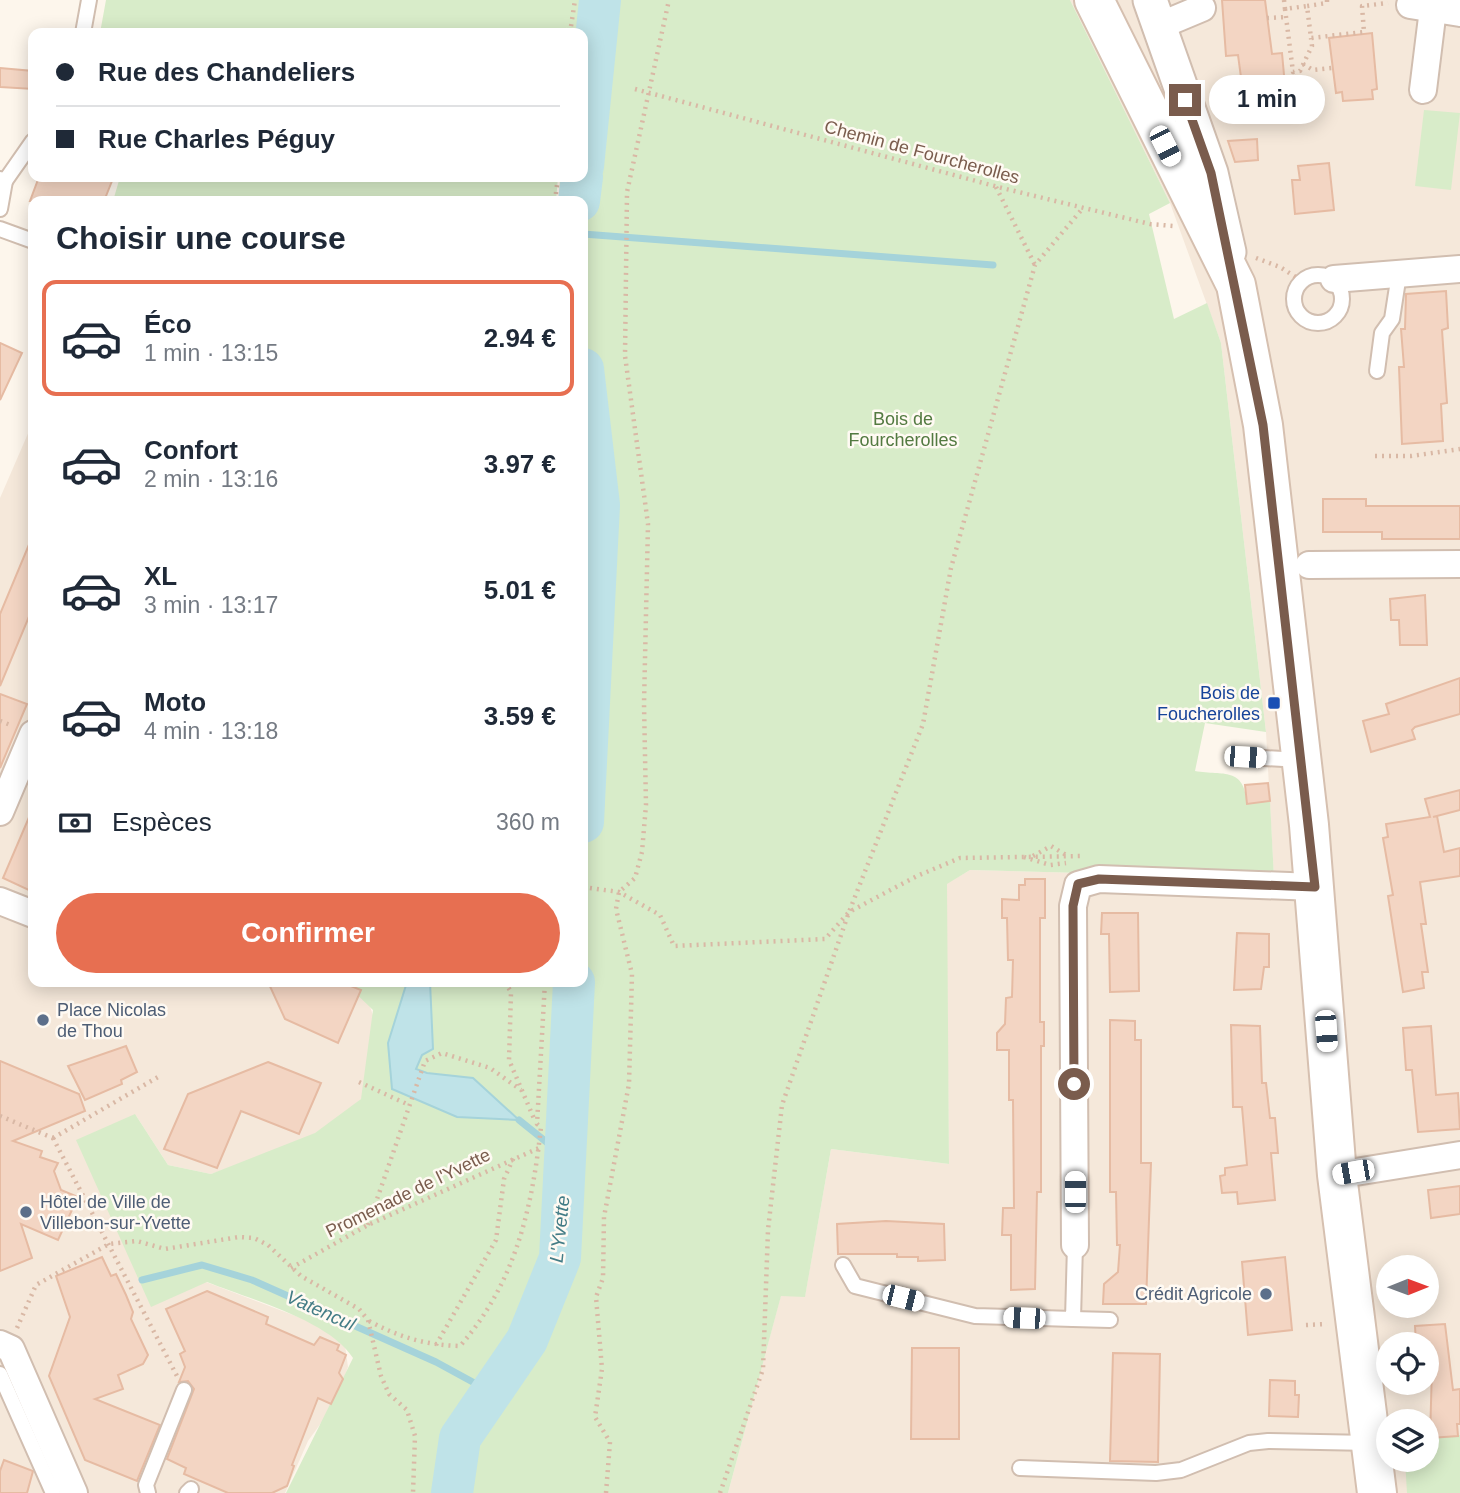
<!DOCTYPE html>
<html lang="fr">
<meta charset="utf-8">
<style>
body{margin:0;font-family:Helvetica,sans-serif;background:#f2f2f3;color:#1f2937;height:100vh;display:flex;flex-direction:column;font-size:26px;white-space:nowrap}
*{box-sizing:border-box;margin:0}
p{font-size:23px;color:#747a83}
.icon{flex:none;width:38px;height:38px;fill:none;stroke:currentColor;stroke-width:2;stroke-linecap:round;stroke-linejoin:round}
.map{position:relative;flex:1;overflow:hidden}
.panel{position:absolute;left:28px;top:196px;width:560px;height:791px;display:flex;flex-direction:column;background:#fff;border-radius:14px;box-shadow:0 4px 18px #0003}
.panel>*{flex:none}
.hud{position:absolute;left:28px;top:28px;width:560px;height:154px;border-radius:14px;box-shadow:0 4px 18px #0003;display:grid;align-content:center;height:154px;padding:0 28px;background:#fff}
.needle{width:46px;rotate:89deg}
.fabs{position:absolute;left:1376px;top:1255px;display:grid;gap:14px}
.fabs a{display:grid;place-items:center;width:63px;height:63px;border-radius:50%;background:#fff;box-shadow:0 4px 18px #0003;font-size:35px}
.end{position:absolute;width:32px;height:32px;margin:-16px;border:9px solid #7a5c4d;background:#fff;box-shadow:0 0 0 4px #fff}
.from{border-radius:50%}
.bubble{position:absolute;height:49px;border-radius:24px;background:#fff;box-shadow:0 4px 18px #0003;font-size:23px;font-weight:700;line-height:49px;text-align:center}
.car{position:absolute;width:21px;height:42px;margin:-21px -10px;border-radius:9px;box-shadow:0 0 5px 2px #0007;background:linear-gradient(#fff 24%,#345 0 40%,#fff 0 76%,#345 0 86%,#fff 0)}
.hud b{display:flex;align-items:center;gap:24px;height:66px;font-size:26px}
.hud b+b{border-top:2px solid #e0e1e3}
.hud i{width:18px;height:18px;background:#1f2937}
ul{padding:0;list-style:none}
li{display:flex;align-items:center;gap:21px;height:116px;margin:0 14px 10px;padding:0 14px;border:4px solid transparent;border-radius:14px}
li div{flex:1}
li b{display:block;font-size:26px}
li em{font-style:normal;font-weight:700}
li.active{border-color:#e76f51}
li>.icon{width:63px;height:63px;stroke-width:1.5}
h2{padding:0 28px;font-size:32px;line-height:84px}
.pay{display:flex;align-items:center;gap:18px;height:77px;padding:0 28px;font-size:26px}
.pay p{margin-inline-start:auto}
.button{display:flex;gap:14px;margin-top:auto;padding:14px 28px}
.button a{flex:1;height:80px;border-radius:42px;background:#e76f51;color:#fff;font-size:28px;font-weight:700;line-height:80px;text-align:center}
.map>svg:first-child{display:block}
</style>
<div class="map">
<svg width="1460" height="1493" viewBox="0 0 1460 1493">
<rect width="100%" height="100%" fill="#fdf6ec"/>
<!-- residential -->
<g fill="#f5e8da" fill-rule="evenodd">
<path d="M1070,0H1460V1493H728L781,1295L805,1296L831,1149L949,1164L946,884L970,870L1274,878L1266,732L1221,343L1170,203ZM1388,1267H1426V1306H1388ZM1388,1344H1426V1382H1388ZM1388,1421H1426V1460H1388Z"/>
<path d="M33,422V982H362L383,1046L361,1099L331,1125L281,1151L211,1174L168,1165L135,1114L206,1282L322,1326L345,1345L348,1367L334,1405L308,1441L285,1493H0V498Z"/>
</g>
<!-- green -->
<g fill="#d8ecc9">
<path d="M106,0H1070L1170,203L1149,214L1174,319L1207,303L1221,343L1266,732L1205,723L1195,771C1224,776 1244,766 1247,804L1270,801L1274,878L970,870L947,884L949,1164L831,1149L805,1297L781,1296L728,1493H286L353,1358C329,1320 249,1299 207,1282L151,1307L76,1140L135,1114L168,1165L211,1174L315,1133L361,1099L373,1010L344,982H583V201H559L560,177H583V33H567V27L566,33H100Z"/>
<path d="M1424,110L1460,113L1451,190L1415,186Z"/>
<path d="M120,177H558L556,201H113Z"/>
<path d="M1460,1435V1493H1407L1405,1460H1426V1437Z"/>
</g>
<!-- water -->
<path fill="#bfe3e8" stroke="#a5d3da" stroke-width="2" d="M407,982H430L433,1049L422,1055L416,1069L427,1073L473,1078L519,1120L457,1117L392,1089L388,1043Z"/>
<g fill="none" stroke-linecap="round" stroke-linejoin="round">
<!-- stream -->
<g stroke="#a5d3da" stroke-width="7">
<path d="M583,234L993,265"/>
<path d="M519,1120L565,1157"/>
<path d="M142,1280L202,1265L252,1280L436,1362L491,1392"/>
</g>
<!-- river -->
<g stroke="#bfe3e8" stroke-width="42">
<path d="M583,166L600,0"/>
<path d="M579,201L582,177"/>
<path d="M583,369L599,505L583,822"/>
<path d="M452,1493L460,1438L527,1340L560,1258L574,982"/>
</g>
</g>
<!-- building -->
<g fill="#f3d5c3" stroke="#e6bba3" stroke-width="2">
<path d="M1222,0H1265L1272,54L1282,53L1287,108L1246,114L1238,55L1226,56Z"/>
<path d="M1372,33L1377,89L1372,90L1373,99L1343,101L1342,92L1336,93L1329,38Z"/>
<path d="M0,68L33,71V89L0,87Z"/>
<path d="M1257,139L1258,160L1235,162L1228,141Z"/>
<path d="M1329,163L1334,210L1295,214L1292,180H1300L1298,166Z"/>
<path d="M39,177H98L112,181L104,201H30Z"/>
<path d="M1446,291L1448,328L1442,330L1447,403L1441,404L1443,441L1402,444L1399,367H1404L1401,329H1405L1406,294Z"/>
<path d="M0,343L22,353L0,400Z"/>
<path d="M1323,499H1366V506H1460V539H1382V532H1323Z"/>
<path d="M33,535V607L0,686V614Z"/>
<path d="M1425,595L1427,645H1400L1399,620H1391L1390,599Z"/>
<path d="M1460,678V714L1415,727L1412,730L1415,739L1371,752L1363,721L1389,714L1386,704Z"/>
<path d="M0,694L27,704L0,768Z"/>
<path d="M1268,783L1270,801L1247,804L1245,785Z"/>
<path d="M1460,790V810L1433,817L1437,816L1444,852L1460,848V876L1420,882L1426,924H1421L1428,972H1422L1424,988L1403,992L1388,896L1393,895L1383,838L1388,837L1386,824L1430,817L1425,799Z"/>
<path d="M33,808V892L3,878Z"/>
<path d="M1025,879H1045V918H1040V1022H1044V1046H1041V1192H1037L1035,1289L1011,1290V1235H1002L1003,1208H1014L1013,1100H1009V1050H997V1033L1005,1024L1006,998L1012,997L1013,960H1008L1007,918H1002V899L1019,900V885H1025Z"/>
<path d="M1102,913H1138L1139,991L1110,992L1109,934H1101Z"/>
<path d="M1237,933L1269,934V967H1264L1261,989L1234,990Z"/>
<path d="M268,982H341L361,990L338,1043L285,1019Z"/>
<path d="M1110,1020L1135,1021V1040H1141V1163H1151L1146,1304H1103L1104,1284L1118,1272L1120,1245H1117L1116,1192H1110Z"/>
<path d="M1231,1025L1260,1026L1262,1083H1266L1270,1118H1275L1278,1153H1271L1275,1200L1238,1204L1237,1192L1222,1193L1220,1176L1225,1175V1168L1247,1165L1242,1107H1233Z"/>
<path d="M1431,1026L1436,1095L1458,1093L1460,1129L1418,1132L1412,1070H1406L1403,1028Z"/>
<path d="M126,1046L137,1072L121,1080L122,1084L85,1100L68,1066Z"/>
<path d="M0,1061L79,1094L85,1111L13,1141L42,1151L40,1157L58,1163L54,1171L61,1190L78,1197L58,1240L21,1224L32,1258L0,1271Z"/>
<path d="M268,1062L321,1083L299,1134L241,1111L217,1168L164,1149L188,1094Z"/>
<path d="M1460,1186V1214L1431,1218L1428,1190Z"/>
<path d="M886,1221L944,1224L945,1260L918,1261V1257H897V1254H838L837,1224Z"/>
<path d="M102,1257L111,1276L116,1274L126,1295L133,1312L131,1319L148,1355L143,1364L118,1375L123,1389L95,1399L160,1425L137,1481L85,1460L49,1376L70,1317L56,1276Z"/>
<path d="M1285,1257L1292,1330L1248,1335L1242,1262Z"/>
<path d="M207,1291L268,1317L266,1324L314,1345L320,1337L339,1345L337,1350L346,1355L339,1373L343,1379L331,1404L318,1398L292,1465L294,1466L287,1486L272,1493H228L184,1474L186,1468L167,1459L194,1389L188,1381L179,1382L185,1367L180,1354L185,1351L166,1309Z"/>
<path d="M1445,1324L1453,1390L1460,1389V1424H1457L1458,1436L1430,1438L1432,1368H1426V1344H1416L1415,1326Z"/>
<path d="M912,1348H959V1439H911Z"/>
<path d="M1113,1353L1160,1354L1158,1462L1110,1461Z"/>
<path d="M1270,1380L1295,1381V1395H1299L1298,1417L1269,1416Z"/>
<path d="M4,1460L33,1471L27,1493H0V1471Z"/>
</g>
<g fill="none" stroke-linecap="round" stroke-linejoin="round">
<defs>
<g id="service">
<path d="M83,33L89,0"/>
<path d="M0,179L5,181L0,209"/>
<path d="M5,181L33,141"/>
<path d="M0,229L33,241"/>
<circle cx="1318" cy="299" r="24"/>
<path d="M1377,371L1382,333L1392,319L1399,274"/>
<path d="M1245,757L1301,760"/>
<path d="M843,1265L855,1286L975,1316L1073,1319L1075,1245"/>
<path d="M1073,1319L1110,1320"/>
<path d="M0,1374L53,1493"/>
<path d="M1020,1468L1156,1473L1181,1470L1249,1443L1268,1441L1370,1443"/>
<path d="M148,1493L146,1485L184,1390"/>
<path d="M187,1493L191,1489"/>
</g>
<g id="minor">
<path d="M1410,5L1460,13"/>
<path d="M1159,26L1202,8"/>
<path d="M1423,90L1433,9"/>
<path d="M1334,279L1460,269"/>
<path d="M1309,565L1460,564"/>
<path d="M0,812L33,734"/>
<path d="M0,901L33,914"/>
<path d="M1337,1175L1460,1155"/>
<path d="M1075,1245L1073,906L1078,885L1099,879L1315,887"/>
<path d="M0,1344L11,1349L74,1493"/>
</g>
<path id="tertiary" d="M1150,0L1211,173L1229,252"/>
<path id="secondary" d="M1094,0L1236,285L1263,425L1309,825L1337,1175L1377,1493"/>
</defs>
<!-- service casing -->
<use href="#service" stroke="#d1beb0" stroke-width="18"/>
<!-- minor casing -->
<use href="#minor" stroke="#d1beb0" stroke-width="30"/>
<!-- tertiary casing -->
<use href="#tertiary" stroke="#d1beb0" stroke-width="37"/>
<!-- secondary casing -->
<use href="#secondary" stroke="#d6c0b0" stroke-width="42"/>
<!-- path -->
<g stroke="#d9b8a5" stroke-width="4.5" stroke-dasharray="2 5" stroke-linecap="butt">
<path d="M1284,0L1285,9L1307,6"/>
<path d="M1327,0V3L1307,6L1311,38L1364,32L1362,6L1388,3"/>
<path d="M1285,9L1293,72L1300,71L1312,46L1311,38"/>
<path d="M1267,18L1286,17"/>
<path d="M570,33L575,0"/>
<path d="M1303,64L1313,70L1332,68"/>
<path d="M1284,82L1295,80L1299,72"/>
<path d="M635,89L1002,188L1150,224L1173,226"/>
<path d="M996,187L1035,265"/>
<path d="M555,201L558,177"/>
<path d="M1256,258L1280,267L1302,281"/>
<path d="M1375,456H1411L1460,449"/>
<path d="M0,721L13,726"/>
<path d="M1033,856L1051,846L1066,855"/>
<path d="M1024,857L1050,865L1066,863"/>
<path d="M583,887L619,892L660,915L674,946L825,939L849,912L917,876L960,858L1084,856"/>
<path d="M505,982L511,992L509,1060L535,1121"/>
<path d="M359,1082L409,1105"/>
<path d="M0,1116L53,1138"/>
<path d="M53,1138L177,1376"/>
<path d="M53,1138L158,1077"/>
<path d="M368,1225L425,1061L442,1053L490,1068L521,1090"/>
<path d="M291,1268L368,1225L539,1148"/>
<path d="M369,1321C399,1337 425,1345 460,1346C516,1282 532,1208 541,1127L537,1124L545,982"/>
<path d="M1306,1325L1327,1324"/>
<path d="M17,1328L36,1285L109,1244L137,1241L165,1249L239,1237L254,1238L268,1245L301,1276L359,1309L368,1320L381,1376L389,1394L407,1410L415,1436L413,1493"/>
<path d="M436,1345L496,1240L504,1179L514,1157"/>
<path d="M606,1493L610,1442L595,1417L602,1369L596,1297L603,1278L604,1217L629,1084L632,974L616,909L619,892L635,878L642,852L646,805L644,704L648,524L625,356L627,192L669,0"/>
<path d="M720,1493L763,1369L768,1230L782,1105L849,912L923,724L951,568L1035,265L1083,208"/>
</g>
<!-- service -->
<use href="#service" stroke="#fff" stroke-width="14"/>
<!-- minor -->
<use href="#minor" stroke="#fff" stroke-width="26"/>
<!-- tertiary -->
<use href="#tertiary" stroke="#fff" stroke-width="33"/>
<!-- secondary -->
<use href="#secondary" stroke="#fff" stroke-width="38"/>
</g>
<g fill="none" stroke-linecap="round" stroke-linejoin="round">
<!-- route -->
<path stroke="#7a5c4d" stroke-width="9" d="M1074,1084L1073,906L1078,884L1099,879L1315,887L1263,425L1211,173L1185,100"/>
</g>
<!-- markers -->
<rect fill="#1a4fb4" stroke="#fffaf3" stroke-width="2.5" x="1267" y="696" width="14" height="14" rx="3.5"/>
<g fill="#5c6f8a" stroke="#fffaf3" stroke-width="2.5">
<circle cx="43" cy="1020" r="7"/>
<circle cx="26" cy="1212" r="7"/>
<circle cx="1266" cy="1294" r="7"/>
</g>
<g text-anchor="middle" stroke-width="5" stroke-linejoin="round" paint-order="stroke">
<!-- street labels -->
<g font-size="18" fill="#7a5c4d" stroke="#fffaf3">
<text transform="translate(922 152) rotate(15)" y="6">Chemin de Fourcherolles</text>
<text transform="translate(408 1193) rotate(-26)" y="6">Promenade de l'Yvette</text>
</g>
<!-- park labels -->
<g font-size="18" fill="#537a41" stroke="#fffaf3">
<text x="903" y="425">Bois de<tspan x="903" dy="21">Fourcherolles</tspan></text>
</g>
<!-- transit labels -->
<g font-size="18" fill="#164399" stroke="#fffaf3" text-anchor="end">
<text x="1260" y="699">Bois de<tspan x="1260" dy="21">Foucherolles</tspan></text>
</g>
<!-- service labels -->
<g font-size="18" fill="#4e5e75" stroke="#fffaf3" text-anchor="start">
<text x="57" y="1016">Place Nicolas<tspan x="57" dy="21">de Thou</tspan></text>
<text x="40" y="1208">Hôtel de Ville de<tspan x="40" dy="21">Villebon-sur-Yvette</tspan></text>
<text x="1252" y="1300" text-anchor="end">Crédit Agricole</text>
</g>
<!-- water labels -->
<g font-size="19" font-style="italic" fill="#437c86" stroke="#fffaf3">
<text transform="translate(559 1229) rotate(-84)" y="7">L'Yvette</text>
<text transform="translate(321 1310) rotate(24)" y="7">Vatencul</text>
</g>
</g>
</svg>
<div class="fabs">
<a><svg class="needle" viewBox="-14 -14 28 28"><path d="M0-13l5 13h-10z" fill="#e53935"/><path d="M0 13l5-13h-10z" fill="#747a83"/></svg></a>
<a><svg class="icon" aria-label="locate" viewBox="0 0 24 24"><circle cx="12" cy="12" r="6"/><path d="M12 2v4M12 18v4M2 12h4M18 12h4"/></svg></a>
<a><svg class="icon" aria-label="layers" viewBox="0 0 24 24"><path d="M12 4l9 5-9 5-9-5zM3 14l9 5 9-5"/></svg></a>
</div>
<i class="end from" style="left:1074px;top:1084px"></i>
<i class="end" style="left:1185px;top:100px"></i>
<div class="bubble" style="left:1209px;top:75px;width:116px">1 min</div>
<i class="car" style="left:1165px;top:146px;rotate:153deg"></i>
<i class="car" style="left:1245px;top:757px;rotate:93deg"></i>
<i class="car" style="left:1326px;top:1031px;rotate:176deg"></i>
<i class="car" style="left:1353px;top:1172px;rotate:260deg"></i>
<i class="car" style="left:1075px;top:1192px;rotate:0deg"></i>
<i class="car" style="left:903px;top:1298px;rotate:104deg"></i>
<i class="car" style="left:1024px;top:1318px;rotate:272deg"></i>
<div class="hud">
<b><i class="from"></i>Rue des Chandeliers</b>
<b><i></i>Rue Charles Péguy</b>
</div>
<section class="panel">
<h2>Choisir une course</h2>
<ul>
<li class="active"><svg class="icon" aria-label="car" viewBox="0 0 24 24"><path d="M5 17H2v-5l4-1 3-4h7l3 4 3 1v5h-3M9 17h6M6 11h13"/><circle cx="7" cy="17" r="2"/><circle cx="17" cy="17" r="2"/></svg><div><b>Éco</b><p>1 min · 13:15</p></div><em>2.94 €</em></li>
<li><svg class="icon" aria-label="car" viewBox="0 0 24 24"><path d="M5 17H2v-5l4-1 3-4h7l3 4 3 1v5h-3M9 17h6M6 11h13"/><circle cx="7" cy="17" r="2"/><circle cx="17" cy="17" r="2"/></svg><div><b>Confort</b><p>2 min · 13:16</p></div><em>3.97 €</em></li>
<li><svg class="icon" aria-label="car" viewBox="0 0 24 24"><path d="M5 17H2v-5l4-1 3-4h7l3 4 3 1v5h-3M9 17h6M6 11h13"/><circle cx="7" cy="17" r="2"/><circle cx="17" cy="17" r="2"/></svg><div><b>XL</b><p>3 min · 13:17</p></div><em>5.01 €</em></li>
<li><svg class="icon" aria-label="car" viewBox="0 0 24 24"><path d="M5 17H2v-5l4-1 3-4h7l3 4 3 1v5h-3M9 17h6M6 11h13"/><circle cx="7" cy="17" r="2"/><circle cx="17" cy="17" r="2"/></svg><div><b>Moto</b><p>4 min · 13:18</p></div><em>3.59 €</em></li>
</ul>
<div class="pay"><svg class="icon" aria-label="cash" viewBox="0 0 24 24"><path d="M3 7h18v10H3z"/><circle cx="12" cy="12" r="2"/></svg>Espèces<p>360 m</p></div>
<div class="button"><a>Confirmer</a></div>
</section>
</div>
